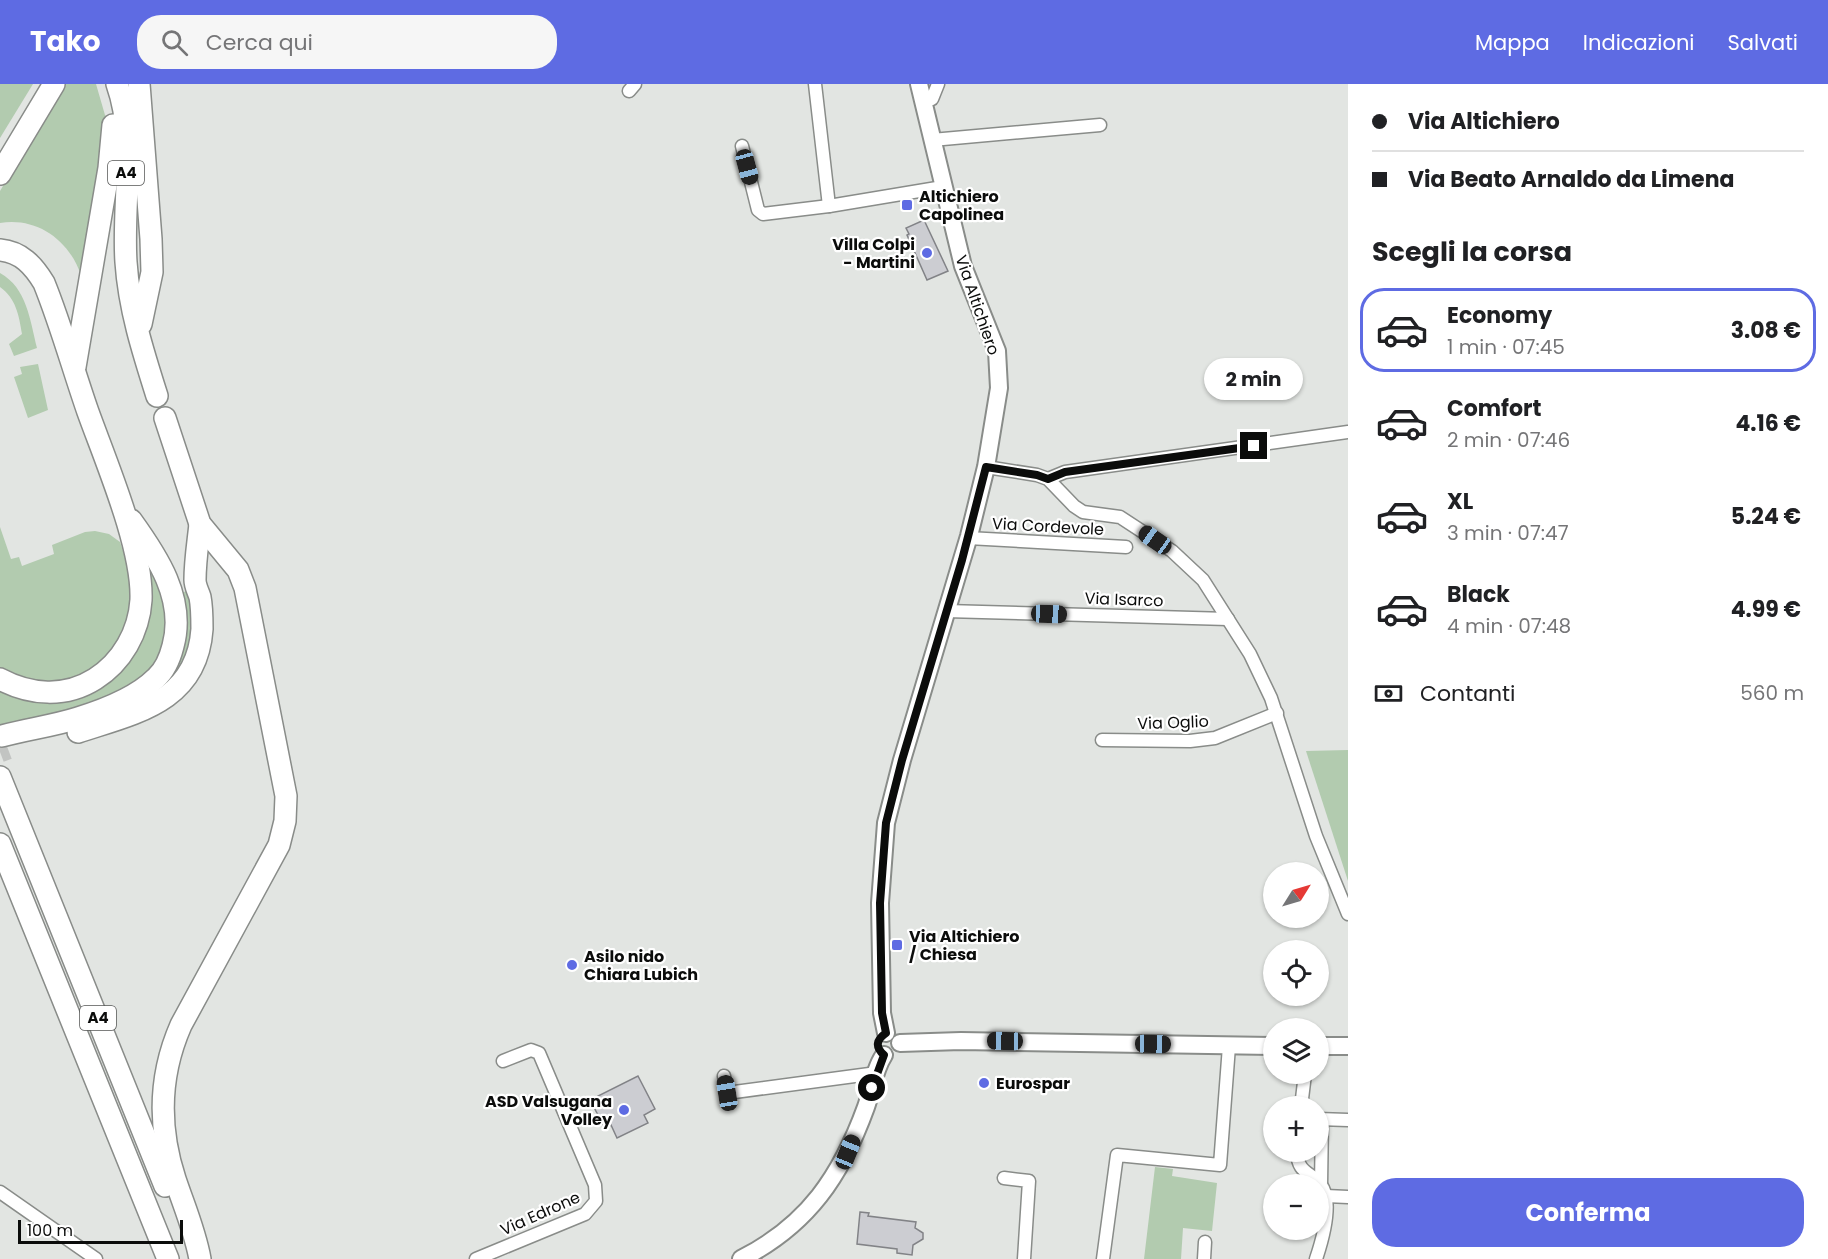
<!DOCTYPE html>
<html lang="it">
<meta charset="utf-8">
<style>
body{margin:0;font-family:Poppins,sans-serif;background:#f6f6f6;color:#202124;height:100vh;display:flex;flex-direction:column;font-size:22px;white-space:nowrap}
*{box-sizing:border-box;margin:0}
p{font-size:20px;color:#757577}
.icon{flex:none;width:33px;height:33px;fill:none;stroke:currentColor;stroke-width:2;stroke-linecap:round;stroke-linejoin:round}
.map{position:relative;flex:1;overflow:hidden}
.panel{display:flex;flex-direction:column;background:#fff;width:480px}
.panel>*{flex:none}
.top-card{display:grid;align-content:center;height:132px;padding:0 24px;background:#fff}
.needle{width:39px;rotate:53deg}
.tools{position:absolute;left:1263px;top:778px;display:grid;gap:12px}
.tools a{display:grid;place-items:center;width:66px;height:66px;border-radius:50%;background:#fff;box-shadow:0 2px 4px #0004;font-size:30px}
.scale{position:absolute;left:18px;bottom:15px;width:165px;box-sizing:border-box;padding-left:6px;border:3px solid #0b0c0b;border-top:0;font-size:16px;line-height:21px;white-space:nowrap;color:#0b0c0b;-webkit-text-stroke:4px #fff;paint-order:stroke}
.end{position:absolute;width:27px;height:27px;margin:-14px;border:8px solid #0b0c0b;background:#fff;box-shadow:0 0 0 3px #fff}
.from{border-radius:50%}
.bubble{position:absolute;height:42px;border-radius:21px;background:#fff;box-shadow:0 2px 4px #0004;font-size:20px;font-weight:700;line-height:42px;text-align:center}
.car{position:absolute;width:18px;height:36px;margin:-18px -9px;border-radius:8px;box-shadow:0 0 4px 2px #0007;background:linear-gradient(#222 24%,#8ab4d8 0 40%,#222 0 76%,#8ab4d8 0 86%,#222 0)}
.top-card b{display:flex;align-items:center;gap:21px;height:57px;font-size:22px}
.top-card b+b{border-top:2px solid #e0e0e0}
.top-card i{width:15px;height:15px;background:#202124}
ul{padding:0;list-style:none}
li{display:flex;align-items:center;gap:18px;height:84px;margin:0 12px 9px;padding:0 12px;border:3px solid transparent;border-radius:24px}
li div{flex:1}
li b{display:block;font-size:22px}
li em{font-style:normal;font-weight:700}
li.on{border-color:#5e6be3}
li>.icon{width:54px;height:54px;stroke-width:1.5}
h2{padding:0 24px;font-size:27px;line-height:72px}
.pay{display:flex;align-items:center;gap:15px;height:66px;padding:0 24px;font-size:22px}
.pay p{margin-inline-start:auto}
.button{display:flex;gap:12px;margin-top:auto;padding:12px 24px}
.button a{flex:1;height:69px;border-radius:24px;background:#5e6be3;color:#fff;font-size:24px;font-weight:700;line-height:69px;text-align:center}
header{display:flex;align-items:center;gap:36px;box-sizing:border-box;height:84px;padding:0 30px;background:#5e6be3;color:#fff}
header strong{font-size:28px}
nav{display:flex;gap:33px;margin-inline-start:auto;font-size:21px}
.search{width:420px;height:54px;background:#f6f6f6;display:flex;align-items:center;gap:15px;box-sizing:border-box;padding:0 21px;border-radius:24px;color:#757577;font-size:22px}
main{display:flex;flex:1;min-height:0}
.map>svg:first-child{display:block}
</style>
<header>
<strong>Tako</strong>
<div class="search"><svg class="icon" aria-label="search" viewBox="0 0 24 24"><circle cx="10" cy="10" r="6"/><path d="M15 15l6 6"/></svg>Cerca qui</div>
<nav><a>Mappa</a><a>Indicazioni</a><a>Salvati</a></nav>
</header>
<main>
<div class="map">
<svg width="1348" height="1175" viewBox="0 0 1348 1175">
<rect width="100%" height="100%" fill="#e2e5e2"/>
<!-- green -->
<g fill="#b2cbaf">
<path d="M0,0H33L0,54Z"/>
<path d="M63,0H96L107,38L81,191C69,156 37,133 0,139V107Z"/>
<path d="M0,189C27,204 30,236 37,264L14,272L9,260L22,250C19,232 16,214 0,203Z"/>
<path d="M38,280L48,326L28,334L14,293L22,290L20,283Z"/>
<path d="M0,443L11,475L19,473L22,482L54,470L52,461L85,448L95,447L109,450L120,458L133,497L132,528L118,563L91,590L41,603L0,586Z"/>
<path d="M155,488L169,526L164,574L119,611L0,647V603L109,593L145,491Z"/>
<path d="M188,506L196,541L181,594L151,608L180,510Z"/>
<path d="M1348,666V797L1306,667Z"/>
<path d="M1155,1083L1173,1085L1172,1092L1217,1099L1212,1147L1183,1144L1181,1175H1144Z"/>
</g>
<!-- building -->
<g fill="#cccdd2" stroke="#828387" stroke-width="1.5">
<path d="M924,136L948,187L927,196L907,151L909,150L906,144Z"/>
<path d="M638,992L655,1025L644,1031L648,1039L617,1054L611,1041L605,1044L590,1016Z"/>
<path d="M860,1128L869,1129L868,1132L916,1138L915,1144L923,1149V1155L913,1161L912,1171L897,1169V1165L857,1160Z"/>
</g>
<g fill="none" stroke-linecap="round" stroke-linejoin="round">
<!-- highway-tunnel -->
<path stroke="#c2c4c2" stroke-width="21" stroke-dasharray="21 10" stroke-linecap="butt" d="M0,668L8,665"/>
<defs>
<g id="street">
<path d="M815,0L829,122"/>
<path d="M629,7L635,0"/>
<path d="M922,18L932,15L938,0"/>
<path d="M932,56L1100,41"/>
<path d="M742,62L758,126L763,130L829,122L943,103"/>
<path d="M986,383L1037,391L1048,395L1074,422L1083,428L1120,433L1172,467L1203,496L1250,570L1271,614L1316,752L1348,830"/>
<path d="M1048,395L1065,388L1348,348"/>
<path d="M968,454L1126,463"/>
<path d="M946,527L1228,535"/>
<path d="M1102,656L1190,657L1215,654L1277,629"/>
<path d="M724,992L727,1009L877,989"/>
<path d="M1301,1023L1305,990"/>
<path d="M1318,1035L1348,1036"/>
<path d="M1297,1068C1298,1090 1310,1087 1321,1101C1334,1118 1322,1157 1316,1175"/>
<path d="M1004,1094L1029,1097L1024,1175"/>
<path d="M1321,1101L1322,1035"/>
<path d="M0,1108L96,1175"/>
<path d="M1326,1112L1348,1113"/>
<path d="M476,1175L585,1130L596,1117L595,1101L539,969L531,966L503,977"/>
<path d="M1103,1175L1117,1071L1220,1081L1229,962"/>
<path d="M1204,1175L1205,1158"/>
</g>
<g id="secondary">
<path d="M886,949L882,929L880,819L886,739L902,676L969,452L986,383L999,304L997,267L963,182L919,0"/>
<path d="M900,959L961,957L1274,962"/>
<path d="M1318,962H1348"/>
<path d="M741,1175C808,1141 841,1092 866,1023C872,1006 874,986 884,971"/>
</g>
<g id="highway">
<path d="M117,0C137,56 122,120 126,178C129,224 143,268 157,312"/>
<path d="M139,0L151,155L152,188L141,240"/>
<path d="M0,90L54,0"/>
<path d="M0,166C21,168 33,181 44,199C61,241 73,285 88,328C106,378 143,464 141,516C139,548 122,578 95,595C65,614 30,611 0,595"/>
<path d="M75,283L109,84L113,41"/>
<path d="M165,334L200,440L238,486L245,504L286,712L285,737L279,761L181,941C159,991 158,1043 175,1095C184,1122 195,1147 200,1175"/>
<path d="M78,648C136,629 197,618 202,545C202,535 202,523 200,513C198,507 195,502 195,496C195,477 198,459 200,440"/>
<path d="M2,652C27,645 53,642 78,634C104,626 137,613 156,594C165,586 170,574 173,562C186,515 157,472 131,436"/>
<path d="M0,693L165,1102"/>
<path d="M0,760L168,1175"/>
</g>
</defs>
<!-- street casing -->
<use href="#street" stroke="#898c89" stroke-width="15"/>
<!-- secondary casing -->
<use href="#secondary" stroke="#898c89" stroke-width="20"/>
<!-- highway casing -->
<use href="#highway" stroke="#898c89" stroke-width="24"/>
<!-- street -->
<use href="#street" stroke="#fff" stroke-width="12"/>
<!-- secondary -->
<use href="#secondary" stroke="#fff" stroke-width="16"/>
<!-- highway -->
<use href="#highway" stroke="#fff" stroke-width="21"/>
</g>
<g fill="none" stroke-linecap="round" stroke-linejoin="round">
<!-- route -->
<path stroke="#0b0c0b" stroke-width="8" d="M872,1004L884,971C875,963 876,956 886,949L882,929L880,819L886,739L902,676L962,476L986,383L1037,391L1048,395L1065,388L1254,362"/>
</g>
<!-- markers -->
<g fill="#5e6be3" stroke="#fff" stroke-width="2">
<rect x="901" y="115" width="12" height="12" rx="3"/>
<circle cx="927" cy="169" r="6"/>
<rect x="891" y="855" width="12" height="12" rx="3"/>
<circle cx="572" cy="881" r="6"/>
<circle cx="984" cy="999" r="6"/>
<circle cx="624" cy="1026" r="6"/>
</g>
<g text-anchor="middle" stroke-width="4.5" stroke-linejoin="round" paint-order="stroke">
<!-- shield labels -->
<g fill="#fff" stroke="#545554" stroke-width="1.5">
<rect x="108" y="77" width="36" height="24" rx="4.5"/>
<rect x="80" y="922" width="36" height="24" rx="4.5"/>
</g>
<g font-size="15" font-weight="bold" fill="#0b0c0b">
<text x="126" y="94">A4</text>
<text x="98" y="939">A4</text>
</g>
<!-- poi labels -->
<g font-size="16" font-weight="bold" fill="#0b0c0b" stroke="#fff" text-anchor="start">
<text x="919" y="118">Altichiero<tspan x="919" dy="18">Capolinea</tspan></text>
<text x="915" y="166" text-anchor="end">Villa Colpi<tspan x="915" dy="18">- Martini</tspan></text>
<text x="909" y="858">Via Altichiero<tspan x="909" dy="18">/ Chiesa</tspan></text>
<text x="584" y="878">Asilo nido<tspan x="584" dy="18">Chiara Lubich</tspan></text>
<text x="996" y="1005">Eurospar</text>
<text x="612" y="1023" text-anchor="end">ASD Valsugana<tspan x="612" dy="18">Volley</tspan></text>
</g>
<!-- street labels -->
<g font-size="16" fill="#0b0c0b" stroke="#fff">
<text transform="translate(978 221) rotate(71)" y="6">Via Altichiero</text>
<text transform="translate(1048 442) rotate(3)" y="6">Via Cordevole</text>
<text transform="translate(1124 515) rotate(2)" y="6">Via Isarco</text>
<text transform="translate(1173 638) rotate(-2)" y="6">Via Oglio</text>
<text transform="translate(540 1129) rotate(-24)" y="6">Via Edrone</text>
</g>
</g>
</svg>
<div class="tools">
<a><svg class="needle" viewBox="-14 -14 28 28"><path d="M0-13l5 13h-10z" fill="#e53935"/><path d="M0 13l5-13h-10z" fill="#757577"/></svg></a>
<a><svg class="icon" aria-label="locate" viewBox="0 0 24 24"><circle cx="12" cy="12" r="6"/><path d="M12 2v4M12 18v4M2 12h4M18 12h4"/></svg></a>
<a><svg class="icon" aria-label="layers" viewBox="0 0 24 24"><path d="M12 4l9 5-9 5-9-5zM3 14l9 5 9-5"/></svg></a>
<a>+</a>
<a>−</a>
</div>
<div class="scale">100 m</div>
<i class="end from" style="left:872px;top:1004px"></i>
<i class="end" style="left:1254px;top:362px"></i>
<div class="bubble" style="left:1204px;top:274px;width:99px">2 min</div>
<i class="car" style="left:747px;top:83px;rotate:165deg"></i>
<i class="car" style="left:1155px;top:456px;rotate:305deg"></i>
<i class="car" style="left:1049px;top:530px;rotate:92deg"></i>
<i class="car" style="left:1005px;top:957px;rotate:271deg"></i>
<i class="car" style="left:1153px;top:960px;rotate:91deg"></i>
<i class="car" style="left:727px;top:1009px;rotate:351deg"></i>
<i class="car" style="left:848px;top:1068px;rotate:22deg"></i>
</div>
<section class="panel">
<div class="top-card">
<b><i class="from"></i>Via Altichiero</b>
<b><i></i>Via Beato Arnaldo da Limena</b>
</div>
<h2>Scegli la corsa</h2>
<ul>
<li class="on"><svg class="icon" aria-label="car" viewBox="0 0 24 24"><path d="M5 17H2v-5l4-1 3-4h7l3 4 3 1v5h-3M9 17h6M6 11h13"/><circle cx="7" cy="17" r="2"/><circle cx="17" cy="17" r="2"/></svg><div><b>Economy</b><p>1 min · 07:45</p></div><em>3.08 €</em></li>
<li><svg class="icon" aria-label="car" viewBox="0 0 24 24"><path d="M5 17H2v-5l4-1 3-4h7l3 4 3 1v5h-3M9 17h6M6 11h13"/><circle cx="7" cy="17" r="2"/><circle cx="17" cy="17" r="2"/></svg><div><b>Comfort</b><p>2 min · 07:46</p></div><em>4.16 €</em></li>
<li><svg class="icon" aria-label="car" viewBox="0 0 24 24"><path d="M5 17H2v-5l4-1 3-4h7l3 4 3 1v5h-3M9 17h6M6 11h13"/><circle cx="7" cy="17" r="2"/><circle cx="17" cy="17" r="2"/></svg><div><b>XL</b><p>3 min · 07:47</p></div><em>5.24 €</em></li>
<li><svg class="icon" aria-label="car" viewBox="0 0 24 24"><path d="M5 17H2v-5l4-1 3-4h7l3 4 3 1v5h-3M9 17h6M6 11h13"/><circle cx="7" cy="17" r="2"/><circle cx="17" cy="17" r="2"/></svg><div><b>Black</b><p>4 min · 07:48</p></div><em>4.99 €</em></li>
</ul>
<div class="pay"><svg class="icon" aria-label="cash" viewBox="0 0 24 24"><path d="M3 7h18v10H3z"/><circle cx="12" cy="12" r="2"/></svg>Contanti<p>560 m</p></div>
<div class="button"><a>Conferma</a></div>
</section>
</main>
